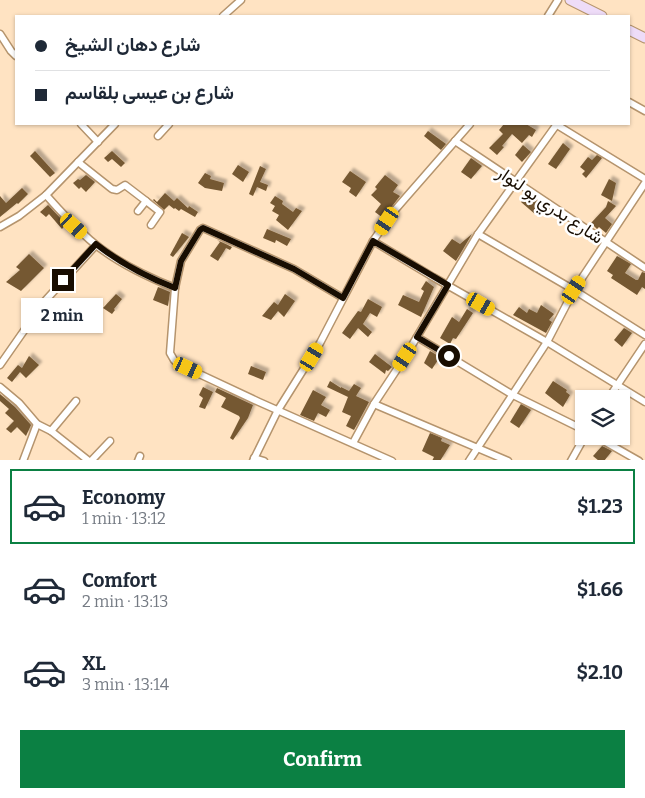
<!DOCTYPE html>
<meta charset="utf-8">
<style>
body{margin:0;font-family:Bitter,Vazirmatn,serif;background:#f6f6f7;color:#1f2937;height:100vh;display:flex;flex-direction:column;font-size:19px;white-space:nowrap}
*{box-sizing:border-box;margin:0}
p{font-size:16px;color:#747a83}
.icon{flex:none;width:28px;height:28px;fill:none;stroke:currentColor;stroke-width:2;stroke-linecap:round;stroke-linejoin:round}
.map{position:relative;height:460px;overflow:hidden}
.drawer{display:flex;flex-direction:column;background:#fff;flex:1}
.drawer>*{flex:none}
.banner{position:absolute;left:15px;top:15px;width:615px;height:110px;border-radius:0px;box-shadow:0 1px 4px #0004;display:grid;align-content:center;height:110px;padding:0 20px;background:#fff}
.tools{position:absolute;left:575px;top:390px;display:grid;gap:10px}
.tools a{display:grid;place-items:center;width:55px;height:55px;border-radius:0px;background:#fff;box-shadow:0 1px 4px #0004;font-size:25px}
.end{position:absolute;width:22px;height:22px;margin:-11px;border:6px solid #180d01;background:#fff;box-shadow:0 0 0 2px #fff}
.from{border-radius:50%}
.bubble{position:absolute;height:35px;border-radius:0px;background:#fff;box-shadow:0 1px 4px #0004;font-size:16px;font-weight:700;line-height:35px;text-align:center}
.car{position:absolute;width:15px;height:30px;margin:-15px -8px;border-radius:6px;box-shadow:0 0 4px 1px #0007;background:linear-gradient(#f5c518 24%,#345 0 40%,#f5c518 0 76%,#345 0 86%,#f5c518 0)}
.banner b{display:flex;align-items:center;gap:18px;height:48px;font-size:19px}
.banner b+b{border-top:1px solid #e0e1e3}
.banner i{width:12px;height:12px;background:#1f2937}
ul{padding:9px 0 0;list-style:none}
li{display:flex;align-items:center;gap:15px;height:75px;margin:0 10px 8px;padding:0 10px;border:2px solid transparent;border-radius:0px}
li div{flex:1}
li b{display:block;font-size:19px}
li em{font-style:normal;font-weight:700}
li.selected{border-color:#0b8043}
li>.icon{width:45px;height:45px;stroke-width:1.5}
.button{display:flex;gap:10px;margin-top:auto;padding:10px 20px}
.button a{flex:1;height:58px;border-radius:0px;background:#0b8043;color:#fff;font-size:20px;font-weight:700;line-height:58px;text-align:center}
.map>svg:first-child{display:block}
</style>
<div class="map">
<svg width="645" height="461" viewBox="0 0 645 461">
<defs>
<filter id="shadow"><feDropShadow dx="3.5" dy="-3.5" stdDeviation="1" flood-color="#0004"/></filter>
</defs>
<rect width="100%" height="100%" fill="#ffe3c2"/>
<!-- building -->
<g fill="#755832" filter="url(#shadow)">
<path d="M504,124H526L536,130L532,137L529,135L522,143L512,134L502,146L504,147L497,155L489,148L503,134L499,130Z"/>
<path d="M428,131L446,144L441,150L424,136Z"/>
<path d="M563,143L570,149L556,169L548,164Z"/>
<path d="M523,145L531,152L522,162L515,155Z"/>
<path d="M35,151L55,173L50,177L30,156Z"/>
<path d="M112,151L125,163L121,167L112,159L108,162L104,158Z"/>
<path d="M597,155L602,158L586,178L582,174L585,171L580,167L588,157L592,160Z"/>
<path d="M471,158L482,166L471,179L461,172Z"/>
<path d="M238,165L249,172L243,182L232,174Z"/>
<path d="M260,166L266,169L260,182L268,185L266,191L257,187L253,196L249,194Z"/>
<path d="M350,171L366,182L356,197L349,192L351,188L342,182Z"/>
<path d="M205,173L211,176L210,179L224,183L222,191L205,188L198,183Z"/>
<path d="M86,175L95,182L86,192L81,187L79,189L73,183L78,179L80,180Z"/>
<path d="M385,175L398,185L393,192L400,196L383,218L375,212L381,204L371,195L377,189L375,187Z"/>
<path d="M609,179L616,183L612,201L601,195Z"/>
<path d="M22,188L28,194L18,204L17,203L0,217V196L6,203Z"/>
<path d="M165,193L174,201L177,198L188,208L189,206L198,212L195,217L181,209L179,211L175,208L174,209L169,205L164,210L153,200L154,199L157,202Z"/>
<path d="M527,195L544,206L536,215L521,202Z"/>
<path d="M275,196L283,201L282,204L293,212L296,208L302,211L288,230L276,220L279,215L272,211L275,206L270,203Z"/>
<path d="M608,201L616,206L605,218L612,224L606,233L599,227L597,229L591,223L606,207Z"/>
<path d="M48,205L66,224L62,229L49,214L46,217L40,212Z"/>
<path d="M267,229L291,239L287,246L276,240L275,243L263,238Z"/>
<path d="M182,233L189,237L173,257L170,255Z"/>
<path d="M472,234L456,261L443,251L452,239L460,244Z"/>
<path d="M217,240L232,247L230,250L226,248L218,261L210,256L220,242Z"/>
<path d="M29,254L44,268L21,291L6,282L20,270L16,267Z"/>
<path d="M617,256L631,264L625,273L636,280H638L642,272L645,273V289L642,287L637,295L611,278L613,275L607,271Z"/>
<path d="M426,281L434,287L421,317L398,305L403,295L419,302L424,291L421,289Z"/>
<path d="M158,287L170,292L168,306L153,300Z"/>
<path d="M116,294L122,299L114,309L115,310L112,314L103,308Z"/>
<path d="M285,294L295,301L284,317L278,311L271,320L262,316L274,302L278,305Z"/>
<path d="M368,299L382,307L377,317L370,313L363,324L372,332L368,337L358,328L350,339L342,333L358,311L361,312Z"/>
<path d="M541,305L554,314L549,320L552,322L546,333L513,315L519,307L527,313L529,309L537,313Z"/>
<path d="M467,309L473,313L456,339L453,338L450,344L440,338L452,317L459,322Z"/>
<path d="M624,328L632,333L622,347L614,340Z"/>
<path d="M430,351L440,357L432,369L424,363Z"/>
<path d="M375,354L392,367L388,371L386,370L385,374L369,362Z"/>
<path d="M29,356L39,365L26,378L20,372L12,382L7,378L18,365L22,368Z"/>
<path d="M251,366L266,372L263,380L248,374Z"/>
<path d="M330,381L341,388V387L349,391L354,384L361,388L356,396L369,402L354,430L346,426L351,416L342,412L348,397L327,387Z"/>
<path d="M553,381L567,390L566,392L570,395L563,407L545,393Z"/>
<path d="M203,387L213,392L205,409L199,407L203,398L199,395Z"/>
<path d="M217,388L253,405L248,418L233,440L230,438L240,418L239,416L221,407L226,398L215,392Z"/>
<path d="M313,390L326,397L321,405L330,410L326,417L318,413L314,421L300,415Z"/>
<path d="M0,394L15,407L31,425L26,436L17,427L11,433L6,429L14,421L5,413L9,409L0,401Z"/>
<path d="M521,404L531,410L519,428L510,422Z"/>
<path d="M430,433L442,438L441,441L450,445L440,461H432L434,457L422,451Z"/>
<path d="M602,446L612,451L604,461H599L593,456Z"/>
</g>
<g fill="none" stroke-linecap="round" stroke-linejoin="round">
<defs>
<g id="street">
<path d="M223,16L241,0"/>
<path d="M548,16L558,0"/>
<path d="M0,34L11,51L16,56"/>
<path d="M629,102L645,111"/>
<path d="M81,124L98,142"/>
<path d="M557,125L645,179"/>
<path d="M158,136L169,124"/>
<path d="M455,141L645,268"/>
<path d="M78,162L112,189L117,190L125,185L146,201L138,211"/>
<path d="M46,195C60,211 74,226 90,240C114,261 145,276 175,288"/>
<path d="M146,201L160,212L151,225"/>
<path d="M0,227L19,216L46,195L115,124"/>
<path d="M478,234L574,290L645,335"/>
<path d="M373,241L433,277L547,342L645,402"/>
<path d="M343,298L294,269L203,228L200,230L181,261L175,288L170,353L174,360L178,364L259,402L392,461"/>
<path d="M417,337L513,395L584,430"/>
<path d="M0,365L44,302L96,245"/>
<path d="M0,387L19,403L37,424L51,431L89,461"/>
<path d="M608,399L645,344"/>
<path d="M374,404L508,461"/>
<path d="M51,431L76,401"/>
<path d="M595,436L639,461"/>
<path d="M353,443L374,404L405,357L478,234L557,124"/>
<path d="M254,458L264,461"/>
<path d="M23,461L37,424"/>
<path d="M91,461L110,441"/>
<path d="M138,461L140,456"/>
<path d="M253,461L278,410L320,343L373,241L394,211L470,124"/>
<path d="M469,461L547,342L574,290L645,183"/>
<path d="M571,461L585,436"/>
</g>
<g id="secondary">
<path d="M570,0L602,16"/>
<path d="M629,30L645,38"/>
</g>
</defs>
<!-- street casing -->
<use href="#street" stroke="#b5946d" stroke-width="9"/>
<!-- secondary casing -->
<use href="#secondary" stroke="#b5946d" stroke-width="11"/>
<!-- street -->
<use href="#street" stroke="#fff" stroke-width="6"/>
<!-- secondary -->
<use href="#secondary" stroke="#eedcf8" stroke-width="9"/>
</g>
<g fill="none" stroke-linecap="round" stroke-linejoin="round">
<!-- route -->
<path stroke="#180d01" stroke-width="6" d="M63,280L96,244C120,263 147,277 175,288L181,261L200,230L203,228L294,269L343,298L373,241L448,285L417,337L449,356"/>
</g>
<g text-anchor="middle" stroke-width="5" stroke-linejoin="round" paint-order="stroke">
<!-- street labels -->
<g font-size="18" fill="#180d01" stroke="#fff">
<text transform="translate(550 205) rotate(34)" y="6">شارع بدري بو لنوار</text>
</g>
</g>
</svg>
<div class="tools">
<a><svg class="icon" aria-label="layers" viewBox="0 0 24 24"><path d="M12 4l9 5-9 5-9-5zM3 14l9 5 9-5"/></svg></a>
</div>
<i class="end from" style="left:449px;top:356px"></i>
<i class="end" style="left:63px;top:280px"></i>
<div class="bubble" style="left:21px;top:298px;width:82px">2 min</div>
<i class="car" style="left:387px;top:221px;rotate:214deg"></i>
<i class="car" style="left:74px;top:226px;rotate:132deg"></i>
<i class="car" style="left:574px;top:290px;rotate:33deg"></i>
<i class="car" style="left:481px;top:304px;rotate:120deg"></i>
<i class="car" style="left:312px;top:357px;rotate:31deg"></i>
<i class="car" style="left:405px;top:357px;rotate:213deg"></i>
<i class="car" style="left:188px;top:368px;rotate:115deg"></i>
<div class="banner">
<b><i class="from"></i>شارع دهان الشيخ</b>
<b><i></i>شارع بن عيسى بلقاسم</b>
</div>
</div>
<section class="drawer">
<ul>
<li class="selected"><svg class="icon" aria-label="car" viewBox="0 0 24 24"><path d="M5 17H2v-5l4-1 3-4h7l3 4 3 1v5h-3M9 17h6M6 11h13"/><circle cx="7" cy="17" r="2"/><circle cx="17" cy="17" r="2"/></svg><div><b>Economy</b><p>1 min · 13:12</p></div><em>$1.23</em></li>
<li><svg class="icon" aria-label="car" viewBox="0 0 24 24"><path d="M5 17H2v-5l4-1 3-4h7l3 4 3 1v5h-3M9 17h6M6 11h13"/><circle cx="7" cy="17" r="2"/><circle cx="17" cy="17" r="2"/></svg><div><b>Comfort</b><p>2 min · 13:13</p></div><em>$1.66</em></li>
<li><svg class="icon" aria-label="car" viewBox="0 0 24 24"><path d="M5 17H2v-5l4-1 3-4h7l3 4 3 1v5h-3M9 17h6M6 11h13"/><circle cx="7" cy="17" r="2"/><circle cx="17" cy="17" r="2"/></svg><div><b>XL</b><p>3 min · 13:14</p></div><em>$2.10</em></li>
</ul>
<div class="button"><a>Confirm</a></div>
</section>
